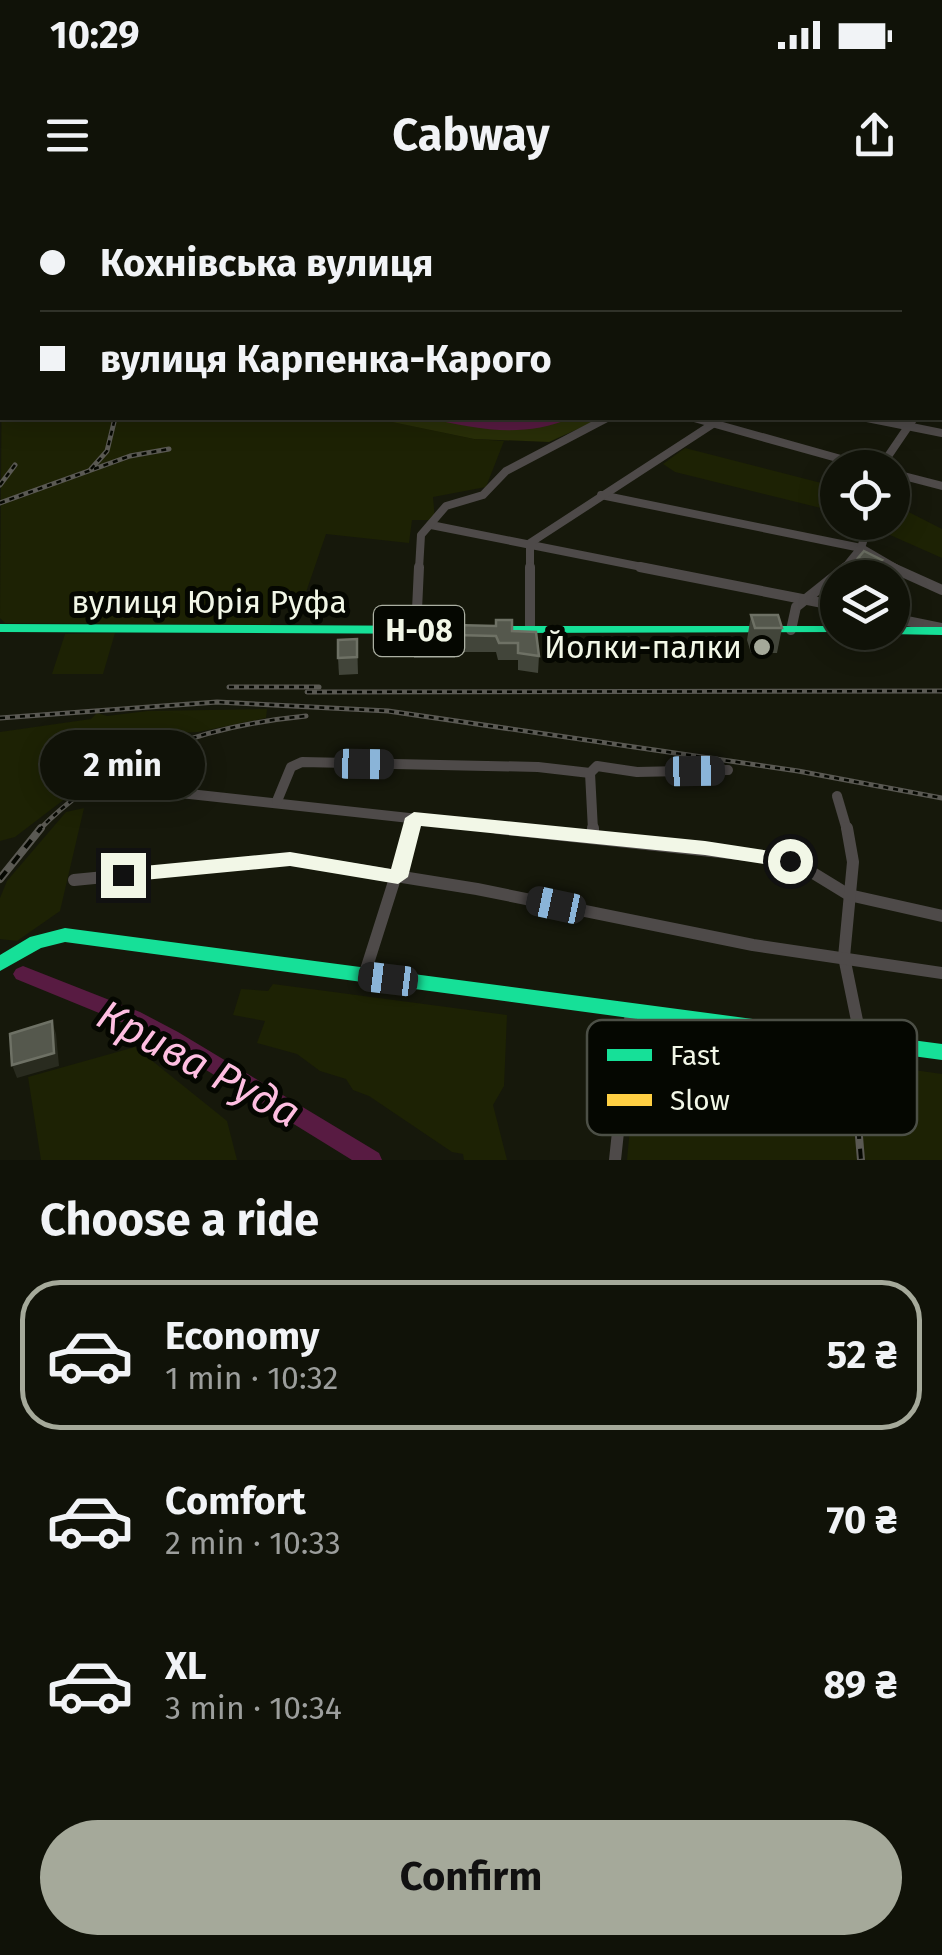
<!DOCTYPE html>
<meta charset="utf-8">
<style>
body{margin:0;font-family:"Fira Sans",sans-serif;background:#1e2016;color:#f1f3f6;height:100vh;display:flex;flex-direction:column;font-size:38px;white-space:nowrap}
*{box-sizing:border-box;margin:0}
p{font-size:32px;color:#9c9e9c}
.icon{flex:none;width:55px;height:55px;fill:none;stroke:currentColor;stroke-width:2;stroke-linecap:round;stroke-linejoin:round}
.map{position:relative;height:960px;overflow:hidden}
.drawer{display:flex;flex-direction:column;background:#101208;flex:1}
.drawer>*{flex:none}
.top-card{position:absolute;left:0px;top:0px;width:942px;height:220px;box-shadow:0 5px 25px #0003,0 0 0 2px #303229;display:grid;align-content:center;height:220px;padding:0 40px;background:#101208}
.controls{position:absolute;left:820px;top:250px;display:grid;gap:20px}
.controls a{display:grid;place-items:center;width:90px;height:90px;border-radius:50%;background:#101208;box-shadow:0 5px 25px #0003,0 0 0 2px #303229;font-size:50px}
.end{position:absolute;width:45px;height:45px;margin:-22px;border:12px solid #f2f7e7;background:#111;box-shadow:0 0 0 5px #111}
.from{border-radius:50%}
.bubble{position:absolute;height:70px;border-radius:35px;background:#101208;box-shadow:0 5px 25px #0003,0 0 0 2px #303229;font-size:32px;font-weight:700;line-height:70px;text-align:center}
.car{position:absolute;width:30px;height:60px;margin:-30px -15px;border-radius:12px;box-shadow:0 0 8px 2px #0007;background:linear-gradient(#222 24%,#8ab4d8 0 40%,#222 0 76%,#8ab4d8 0 86%,#222 0)}
.top-card b{display:flex;align-items:center;gap:35px;height:95px;font-size:38px}
.top-card b+b{border-top:2px solid #303229}
.top-card i{width:25px;height:25px;background:#f1f3f6}
ul{padding:0;list-style:none}
li{display:flex;align-items:center;gap:30px;height:150px;margin:0 20px 15px;padding:0 20px;border:5px solid transparent;border-radius:40px}
li div{flex:1}
li b{display:block;font-size:38px}
li em{font-style:normal;font-weight:700}
li.selected{border-color:#a5a99a}
li>.icon{width:90px;height:90px;stroke-width:1.5}
h2{padding:0 40px;font-size:45px;line-height:120px}
.button{display:flex;gap:20px;margin-top:auto;padding:20px 40px}
.button a{flex:1;height:115px;border-radius:60px;background:#a5a99a;color:#111;font-size:40px;font-weight:700;line-height:115px;text-align:center}
.status{display:flex;justify-content:space-between;align-items:center;height:70px;padding:0 50px;background:#101208;direction:ltr}
.status svg{height:28px;fill:currentColor}
header{display:flex;justify-content:space-between;align-items:center;height:130px;padding:0 40px;background:#101208;font-size:45px;font-weight:700}
.map>svg:first-child{display:block}
</style>
<div class="status"><b>10:29</b><svg viewBox="0 0 49 12"><path d="M0 12V9h3v3zM5 12V6h3v6zM10 12V3h3v9zM15 12V0h3v12zM26 1h20v11H26zM47 4h2v5h-2z"/></svg></div>
<header><svg class="icon" aria-label="menu" viewBox="0 0 24 24"><path d="M4 6h16M4 12h16M4 18h16"/></svg>Cabway<svg class="icon" aria-label="share" viewBox="0 0 24 24"><path d="M12 15V3M7 8l5-5 5 5M5 13v7h14v-7"/></svg></header>
<div class="map">
<svg width="942" height="960" viewBox="0 0 942 960">
<rect width="100%" height="100%" fill="#16180b"/>
<!-- built -->
<g fill="#1d2204">
<path d="M2,145V218H395L393,222L474,239L504,241L486,287L433,297L435,320H412L409,343L326,334L302,404H274L270,425L5,423L0,418Z"/>
<path d="M685,248L837,287V312L675,272L663,264Z"/>
<path d="M893,304L942,329V358L863,323L892,322Z"/>
<path d="M115,433L103,474H52L65,434Z"/>
<path d="M267,509L266,518L198,532L178,533L153,542L156,548L117,567H88L87,582L15,637L0,641V532L91,519L97,513L107,516L147,511Z"/>
<path d="M84,608L60,711L17,741L0,739V698L7,681L66,612Z"/>
<path d="M273,784L507,815L504,886L493,905L507,960H464L463,954L452,952L369,896L353,890L346,879L320,871L297,854L257,843L265,821L233,815L241,789L268,791Z"/>
<path d="M639,831L942,874V960H627Z"/>
<path d="M135,847L227,921L237,960H41L28,877Z"/>
</g>
<!-- green -->
<path fill="#292f08" d="M395,218H602L549,242L474,239L392,222Z"/>
<!-- water -->
<path fill="#581b42" d="M428,218H572C523,238 479,230 428,218Z"/>
<g fill="none" stroke-linecap="round" stroke-linejoin="round">
<!-- river -->
<g fill="#581b42" fill-rule="evenodd">
<path d="M415,0H425L423,2H414Z"/>
<path d="M23,766L140,812L178,832L379,953L382,960H352L164,844L126,824L16,779L13,774L16,769Z"/>
</g>
<!-- street-far3 -->
<g stroke="#4e4a49" stroke-width="6">
<path d="M487,1L506,0"/>
<path d="M585,2L602,0"/>
</g>
<!-- street-far2 -->
<g stroke="#4e4a49" stroke-width="8">
<path d="M694,218L873,268"/>
<path d="M867,218L942,233"/>
<path d="M880,268L914,218"/>
<path d="M892,273L942,286"/>
<path d="M601,295L861,348L897,369"/>
<path d="M431,325L652,369"/>
<path d="M419,369L421,335L446,306L483,295L506,271L607,218"/>
<path d="M530,369V343L722,218"/>
<path d="M844,369L861,348L866,332"/>
</g>
<!-- street-far1 -->
<g stroke="#4e4a49" stroke-width="10">
<path d="M530,367V430"/>
<path d="M640,367L838,406"/>
<path d="M891,367L942,390"/>
<path d="M892,418L942,428"/>
<path d="M791,430L796,407L846,367"/>
<path d="M416,431L419,367"/>
<path d="M590,573L593,630"/>
<path d="M92,584L113,580L162,591L520,630"/>
<path d="M837,596L847,630"/>
<path d="M277,601L291,567L302,562L538,567L590,573L597,566L637,572L728,570"/>
<path d="M410,630L414,618"/>
</g>
<!-- street -->
<g stroke="#4e4a49" stroke-width="12">
<path d="M497,628L776,658L800,665L849,695L942,716"/>
<path d="M593,628V638"/>
<path d="M847,628L853,662L844,757L861,840"/>
<path d="M74,680L290,659L477,689L753,745L942,773"/>
<path d="M364,776L411,628"/>
<path d="M615,960L631,811"/>
</g>
<!-- fast -->
<g fill="#16e098" fill-rule="evenodd">
<path d="M60,0H85L88,2H66Z"/>
<path d="M164,0H174L171,2H163Z"/>
<path d="M483,0H491V2H484Z"/>
<path d="M843,0H862L857,2H841Z"/>
<path d="M867,0H878L880,2H870Z"/>
<rect x="0" y="112" width="2" height="6"/>
<path d="M0,424L459,426L466,430L459,434L0,432Z"/>
<path d="M492,426H838V432H843L487,433L485,430Z"/>
<path d="M892,427H942V435L887,434L892,432Z"/>
<path d="M65,728L942,844V860L65,742L41,748L0,771V755L30,737Z"/>
</g>
<!-- slow -->
<g fill="#ffcf43" fill-rule="evenodd">
<rect x="940" y="35" width="2" height="5"/>
<path d="M2,105V112L0,113V106Z"/>
<rect x="940" y="149" width="2" height="6"/>
</g>
<defs>
<g id="rail-far1">
<path d="M91,269L107,251L115,218"/>
<path d="M0,285L15,265"/>
<path d="M0,303L130,256L169,249"/>
<path d="M229,487H319"/>
<path d="M307,492L942,491"/>
<path d="M0,518L217,502L388,511L798,571L942,598"/>
<path d="M39,630C111,556 205,526 306,516"/>
</g>
<g id="rail">
<path d="M0,679L41,628"/>
<path d="M855,889L861,960"/>
</g>
</defs>
<!-- rail-far1 casing -->
<use href="#rail-far1" stroke="#5a5953" stroke-width="5"/>
<!-- rail casing -->
<use href="#rail" stroke="#5a5953" stroke-width="8"/>
<!-- rail-far1 -->
<use href="#rail-far1" stroke="#050701" stroke-width="2.5" stroke-dasharray="5" stroke-linecap="butt"/>
<!-- rail -->
<use href="#rail" stroke="#050701" stroke-width="4" stroke-dasharray="10" stroke-linecap="butt"/>
</g>
<!-- wall -->
<g fill="#42453a">
<path d="M858,358L882,360L881,368L873,374L856,366Z"/>
<path d="M751,415L782,428L777,453H751L747,440Z"/>
<path d="M455,425L496,426L512,431L539,456L538,473L518,470V460H498L496,452H455V458H414L413,441Z"/>
<path d="M357,439L358,474L339,475L338,458Z"/>
</g>
<!-- shaded-wall -->
<g fill="#292b1f">
<path d="M882,360L881,368L873,374L875,365Z"/>
<path d="M52,821L56,834L59,866L17,878L12,865Z"/>
</g>
<!-- building -->
<g fill="#55584d" stroke="#6e7165" stroke-width="2.5">
<path d="M864,351L882,360L875,365L858,358Z"/>
<path d="M751,415H778L782,428H755Z"/>
<path d="M439,420H456L455,425L496,426V420H512V431L536,432L539,456L518,453V443H499L496,436L455,435V441H413L414,432H439Z"/>
<path d="M357,439V457L338,458V440Z"/>
<path d="M52,821L54,853L12,865L10,834Z"/>
</g>
<!-- route -->
<path fill="#f2f7e7" d="M414,612L705,641L790,654L800,661L790,668L705,655L421,626L408,677L398,684L290,666L123,682L114,675L123,668L290,652L391,669L405,618Z"/>
<!-- markers -->
<circle fill="#a5a99a" stroke="#050701" stroke-width="4" cx="762" cy="447" r="10"/>
<g text-anchor="middle" stroke-width="10" stroke-linejoin="round" paint-order="stroke">
<!-- shield labels -->
<rect fill="#050701" stroke="#abafa2" stroke-width="2.5" x="374" y="406" width="90" height="50" rx="8"/>
<g font-size="30" font-weight="bold" fill="#f2f7e7">
<text x="419" y="441">Н-08</text>
</g>
<!-- street labels -->
<g font-size="32" fill="#f2f7e7" stroke="#050701">
<text x="209" y="413">вулиця Юрія Руфа</text>
</g>
<!-- poi labels -->
<g font-size="32" fill="#f2f7e7" stroke="#050701" text-anchor="end">
<text x="742" y="458">Йолки-палки</text>
</g>
<!-- near-water labels -->
<g font-size="42" font-style="italic" fill="#febee1" stroke="#050701">
<text transform="translate(199 863) rotate(28)" y="15">Крива Руда</text>
</g>
</g>
<!-- legend -->
<rect x="587" y="820" width="330" height="115" rx="15" fill="#050701" stroke="#4c4f46" stroke-width="2.5"/>
<rect x="607" y="849" width="45" height="12" fill="#16e098"/>
<rect x="607" y="894" width="45" height="12" fill="#ffcf43"/>
<g font-size="28" fill="#f2f7e7">
<text x="670" y="865">Fast</text>
<text x="670" y="910">Slow</text>
</g>
</svg>
<div class="controls">
<a><svg class="icon" aria-label="locate" viewBox="0 0 24 24"><circle cx="12" cy="12" r="6"/><path d="M12 2v4M12 18v4M2 12h4M18 12h4"/></svg></a>
<a><svg class="icon" aria-label="layers" viewBox="0 0 24 24"><path d="M12 4l9 5-9 5-9-5zM3 14l9 5 9-5"/></svg></a>
</div>
<i class="end from" style="left:790px;top:661px"></i>
<i class="end" style="left:123px;top:675px"></i>
<div class="bubble" style="left:40px;top:530px;width:165px">2 min</div>
<i class="car" style="left:364px;top:564px;rotate:91deg"></i>
<i class="car" style="left:695px;top:571px;rotate:89deg"></i>
<i class="car" style="left:556px;top:705px;rotate:282deg"></i>
<i class="car" style="left:388px;top:779px;rotate:277deg"></i>
<div class="top-card">
<b><i class="from"></i>Кохнівська вулиця</b>
<b><i></i>вулиця Карпенка-Карого</b>
</div>
</div>
<section class="drawer">
<h2>Choose a ride</h2>
<ul>
<li class="selected"><svg class="icon" aria-label="car" viewBox="0 0 24 24"><path d="M5 17H2v-5l4-1 3-4h7l3 4 3 1v5h-3M9 17h6M6 11h13"/><circle cx="7" cy="17" r="2"/><circle cx="17" cy="17" r="2"/></svg><div><b>Economy</b><p>1 min · 10:32</p></div><em>52 ₴</em></li>
<li><svg class="icon" aria-label="car" viewBox="0 0 24 24"><path d="M5 17H2v-5l4-1 3-4h7l3 4 3 1v5h-3M9 17h6M6 11h13"/><circle cx="7" cy="17" r="2"/><circle cx="17" cy="17" r="2"/></svg><div><b>Comfort</b><p>2 min · 10:33</p></div><em>70 ₴</em></li>
<li><svg class="icon" aria-label="car" viewBox="0 0 24 24"><path d="M5 17H2v-5l4-1 3-4h7l3 4 3 1v5h-3M9 17h6M6 11h13"/><circle cx="7" cy="17" r="2"/><circle cx="17" cy="17" r="2"/></svg><div><b>XL</b><p>3 min · 10:34</p></div><em>89 ₴</em></li>
</ul>
<div class="button"><a>Confirm</a></div>
</section>
